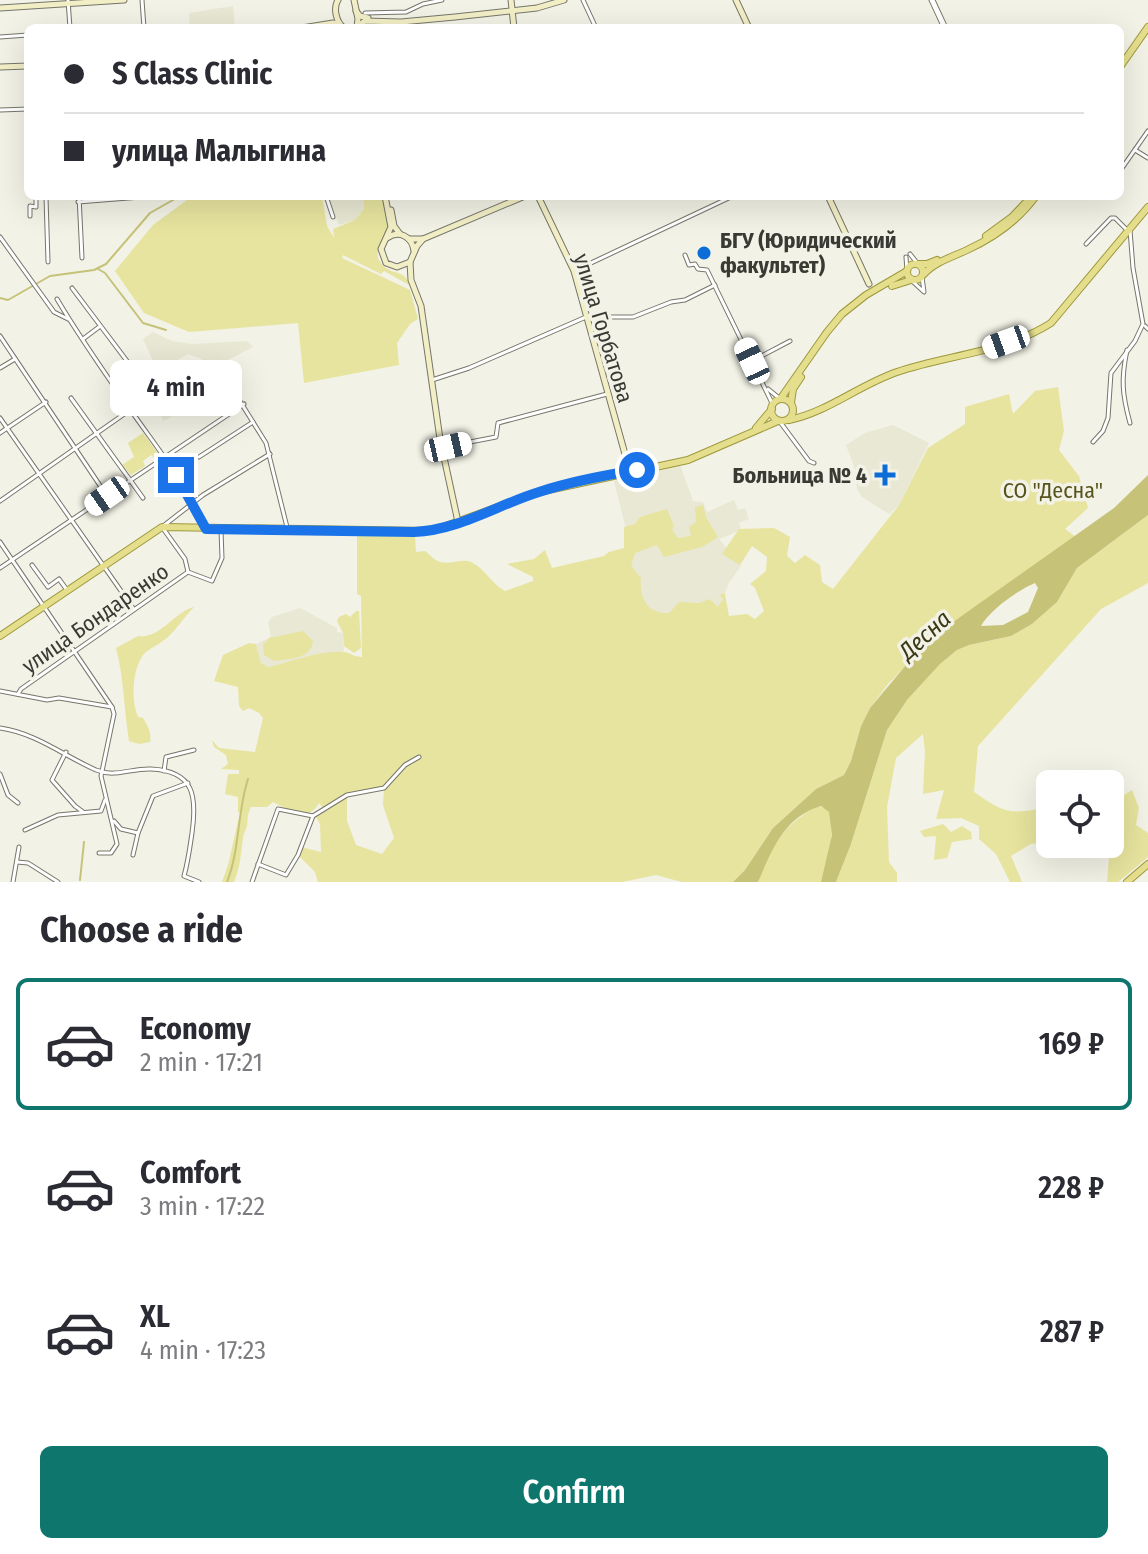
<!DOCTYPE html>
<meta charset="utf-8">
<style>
body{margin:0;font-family:"Fira Sans Condensed",sans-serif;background:#f7f7f7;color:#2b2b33;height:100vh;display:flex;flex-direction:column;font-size:30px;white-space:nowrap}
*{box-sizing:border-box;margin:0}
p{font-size:26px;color:#7c7c81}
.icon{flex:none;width:44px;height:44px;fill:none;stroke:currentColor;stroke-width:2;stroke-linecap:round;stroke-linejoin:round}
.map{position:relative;height:882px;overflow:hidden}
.panel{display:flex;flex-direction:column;background:#fff;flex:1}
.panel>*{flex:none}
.guide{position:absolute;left:24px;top:24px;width:1100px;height:176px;border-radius:12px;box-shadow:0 8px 32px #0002;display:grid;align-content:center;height:176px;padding:0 40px;background:#fff}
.tools{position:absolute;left:1036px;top:770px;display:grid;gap:16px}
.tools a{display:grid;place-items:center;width:88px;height:88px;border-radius:12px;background:#fff;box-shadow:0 8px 32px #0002;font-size:40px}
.end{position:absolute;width:36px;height:36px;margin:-18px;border:10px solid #1a73e8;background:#fff;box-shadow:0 0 0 4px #fff}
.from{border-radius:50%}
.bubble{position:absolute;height:56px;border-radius:12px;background:#fff;box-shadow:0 8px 32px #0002;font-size:26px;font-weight:600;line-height:56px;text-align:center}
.car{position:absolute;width:24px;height:48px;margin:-24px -12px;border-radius:10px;box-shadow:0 0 6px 2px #0007;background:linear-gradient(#fff 24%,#345 0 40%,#fff 0 76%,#345 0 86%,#fff 0)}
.guide b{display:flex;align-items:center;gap:28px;height:76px;font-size:30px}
.guide b+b{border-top:2px solid #e1e1e2}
.guide i{width:20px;height:20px;background:#2b2b33}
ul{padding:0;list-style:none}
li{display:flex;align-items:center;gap:24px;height:132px;margin:0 16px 12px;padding:0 24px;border:4px solid transparent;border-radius:12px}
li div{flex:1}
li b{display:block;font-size:30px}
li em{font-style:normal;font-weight:600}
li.active{border-color:#0f766e}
li>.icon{width:72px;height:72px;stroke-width:1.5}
h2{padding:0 40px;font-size:36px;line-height:96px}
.button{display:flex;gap:16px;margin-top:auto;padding:16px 40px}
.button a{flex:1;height:92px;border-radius:12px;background:#0f766e;color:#fff;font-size:32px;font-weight:600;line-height:92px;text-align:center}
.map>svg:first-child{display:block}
</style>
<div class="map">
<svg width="1148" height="882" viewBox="0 0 1148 882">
<rect width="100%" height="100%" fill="#f2f2e6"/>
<!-- built -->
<g fill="#e9e8d4">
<path d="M233,6L235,28H190L189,13Z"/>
<path d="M328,196H363L364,209L355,220L339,225Z"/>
<path d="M153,332L172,341L192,344L247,341L253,347L218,365H205L202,359L188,354L172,363L189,393L172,406L171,417L163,421L146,371L153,361L143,339Z"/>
<path d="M893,425L929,443L899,505L889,514L862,497L857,489L855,469L846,445L865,433Z"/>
<path d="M680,465L693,501L703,502L707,512L734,500L738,510L745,508L749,519L739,523L741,530L719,539L741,566L728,584L710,646L674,658L636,592L629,568L632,553L614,481Z"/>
<path d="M300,608L337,628V632L343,633L344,651L268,667L261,663L256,644L271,637L268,622L272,617Z"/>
</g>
<!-- green -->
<g fill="#e7e49f" fill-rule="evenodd">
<path d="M189,196H322L327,226L334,238L333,229L355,220L364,209L363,196H384C384,206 390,217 388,227C386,241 367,253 386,268C398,276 403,269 411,286L384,271L381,274L343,255L342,258L410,290L418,319L410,324L397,343L399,365L304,383L298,323L189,332L144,313L115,271L153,225L187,200Z"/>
<path d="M1058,387L1064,431L1059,450L1079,476L1088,508L1065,529L1076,537L935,636L888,684L870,708L861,726L851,761L844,775L816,789L773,828L745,870L733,882H682L656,875L622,882H318L315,872L298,855L301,847L321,852L320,824L316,817L323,808L319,803C307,824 290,810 273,802L267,807H251C247,815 248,818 247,826C246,830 243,834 243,838C241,852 240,869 234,882H222L228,865L240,813L238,812V797L225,794L228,774H239V770L221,769L228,764L226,755L214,747L212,740L219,748L255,752L263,718L259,713L249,708L243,711L239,706L238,687L214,681L223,655L249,643L256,644L261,663L268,667C291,662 320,650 344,652C351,653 354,657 362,657L361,596L357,594V535L415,537L416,552L425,551C430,555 434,560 440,562C450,565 462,558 471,562C486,569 491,584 505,591L533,581V577L507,564L534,559L545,550L552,568L604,556L609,552L624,548V527L635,524L640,517L667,509L674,526L672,530L678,538L691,536L689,527L696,522L695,507L703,505L706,517L718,537L702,547L664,557L657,545L635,553L631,566L641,578C639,598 647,614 669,613L679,602L699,603L710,599L718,607L723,599L720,596L722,593L725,594L729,616L747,614L755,619L764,611L755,588L750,584L766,571L767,557L752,546L740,565L722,554L739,529L774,528L790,537L787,556L795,563L805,555L820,565L822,582L833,589L899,505L928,448L965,424V407L1009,394L1013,414L1035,391ZM384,789L383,805L394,838L382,854L356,845L347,821V795Z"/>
<path d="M143,433L159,455L155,459L151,455L143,461L145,466L131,475L122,465L134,457L128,443Z"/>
<path d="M1148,515V583L1101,609L978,746L974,792C1007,815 1010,814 1050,807V842L1031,844L1011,856L1022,882H1010L996,854L979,839V826L961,818L936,819L944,790L923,794L925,751L923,734L896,758L887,807L889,862L897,873V882H836L851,844L887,730L907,700L940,664L957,650L969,645L1011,636L1032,624L1057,602L1077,568Z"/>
<path d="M194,607C185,616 178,627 169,636C161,644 149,648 143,655C132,671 131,700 138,717L143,718C148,726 152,734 150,742L139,744L129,741C124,710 124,678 116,648L138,636C159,640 174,612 194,607Z"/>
<path d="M356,611H359L361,648L354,653L344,646L343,633L337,621L339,617L346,614L350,617Z"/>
<path d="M303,631L313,641C311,659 290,659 274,661L264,655L263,645L269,638Z"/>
<path d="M1132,790L1139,808L1136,825L1148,833V857L1118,882H1107L1109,858L1106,846L1093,844H1110V804Z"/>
<path d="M818,806L828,809C837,833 828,858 821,882H758C772,846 782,825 818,806Z"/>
<path d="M943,824L951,832L962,826L971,832L972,839L952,842L947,858L934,860L936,836L924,837L920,831Z"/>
</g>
<!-- water -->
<path fill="#c6c278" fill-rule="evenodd" d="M1148,475V515L1077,568L1057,602L1032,624L1011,636L969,645L957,650L940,664L907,700L887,730L851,844L836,882H821L832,835L829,812L821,806C784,817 772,850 758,882H733L745,870L773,828L816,789L844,775L851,761L861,726L870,708L917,652L956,620L1114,508ZM1035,583L1038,588L1028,612L1003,625L981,626C990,610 1018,590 1035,583Z"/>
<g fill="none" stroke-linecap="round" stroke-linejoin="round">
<!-- stream -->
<g stroke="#c6c278" stroke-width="2">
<path d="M98,269L105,273L143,323L166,330"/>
<path d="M0,298L8,300L50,276L94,270L106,264L150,213L180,196"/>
<path d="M80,880L84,842"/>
<path d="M227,882C240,849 237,813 248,779"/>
</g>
<defs>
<g id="street">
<path d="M68,0L70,28"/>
<path d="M142,0L144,28"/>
<path d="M583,0L596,28"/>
<path d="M931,0L944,28"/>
<path d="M933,0L946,28"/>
<path d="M365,13L406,12L423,4L442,0"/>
<path d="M186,28L194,27"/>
<path d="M0,37L28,35"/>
<path d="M0,110L28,109"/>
<path d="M1135,150L1148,158"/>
<path d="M1120,171L1148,131"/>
<path d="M79,196L82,258"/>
<path d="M326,196L333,217"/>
<path d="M36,197L50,196"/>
<path d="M46,197L48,262"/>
<path d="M78,202L141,197"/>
<path d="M30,216V206L36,207V196"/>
<path d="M0,237L54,312L68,319"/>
<path d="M1086,244L1111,218H1115L1128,231"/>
<path d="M910,254L918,264"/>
<path d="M685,255L689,265L695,264L698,269L707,270L773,405"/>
<path d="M906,257L907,271"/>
<path d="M574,271L733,196"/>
<path d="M911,280L924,292L922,277"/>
<path d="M72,288L130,365"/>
<path d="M57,299C80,338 106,375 132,412C158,449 187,485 205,527"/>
<path d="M1145,326L1148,329"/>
<path d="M0,336L107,496"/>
<path d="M83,339L99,327"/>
<path d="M1127,350C1121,379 1122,394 1130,423"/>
<path d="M752,361L790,341"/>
<path d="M0,368L15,359"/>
<path d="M223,374L266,443L287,527"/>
<path d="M432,380L469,368L586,317H633L671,302L685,300L715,285"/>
<path d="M768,389L779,398"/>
<path d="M71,398L143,498"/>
<path d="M0,418L133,608"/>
<path d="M780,422L809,461L814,463"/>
<path d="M0,433L46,402"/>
<path d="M1093,442L1103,431L1108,418L1111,373L1135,341L1143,324L1133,268L1130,230"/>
<path d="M444,447L496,437L498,423L607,394"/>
<path d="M199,457L253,422"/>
<path d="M0,501L130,410"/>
<path d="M0,542L112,707L114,714L101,776L117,844L111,853H99"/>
<path d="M32,565L48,587L59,579L67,590"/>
<path d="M0,568L244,404"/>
<path d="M188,572L212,581L222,558L221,530"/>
<path d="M0,691L47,700L59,698L112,707"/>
<path d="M18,694L21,689L188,572L185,559L162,527L203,495L270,454"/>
<path d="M0,728C36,733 64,756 96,770C116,778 131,768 151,769C195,771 197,797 192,833C190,847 188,862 184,876L199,882"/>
<path d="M66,752L52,780L75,806L83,812"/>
<path d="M164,771L166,757L194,750"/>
<path d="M0,774L8,795L18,803"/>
<path d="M313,816L347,795L384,788L405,765L419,757"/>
<path d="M114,821L121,829L138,833"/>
<path d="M25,830L58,815L101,811L105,800"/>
<path d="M133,855L138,833L153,796L188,783"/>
<path d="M17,862L28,863L58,882"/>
<path d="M258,864L286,875L298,855L313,816"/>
<path d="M13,882L19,847"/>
<path d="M252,882L278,809L313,816"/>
</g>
<g id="secondary">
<path d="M338,0C333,8 336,22 344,28"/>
<path d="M354,0L358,19L357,26"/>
<path d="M511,0L514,28"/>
<path d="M736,0L749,28"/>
<path d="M0,8L124,0"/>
<path d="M356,11L360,16L368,18"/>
<path d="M302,28L333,23L339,24"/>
<path d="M355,28L365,21L401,22L455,17L537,8L564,0"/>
<path d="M0,67L28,66"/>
<path d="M385,196L391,227L381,249L386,263L397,267L410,262L417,246L423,239"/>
<path d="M538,196L574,271L630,472"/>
<path d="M828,196L869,284"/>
<path d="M391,210L394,226L400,234"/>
<path d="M387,238C399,230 412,236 414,251"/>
<path d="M409,239H423L525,196"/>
<path d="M410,262L411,280L421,306L440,439L458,522"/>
</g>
<g id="primary">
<path d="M1120,67L1148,27"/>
<path d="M986,236L1012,217L1029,199"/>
<circle cx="915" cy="272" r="8"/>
<path d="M918,264H927L937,260"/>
<path d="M924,274C935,262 952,257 967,250C995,237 1018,221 1036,196"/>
<path d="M892,286L911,280"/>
<path d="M781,398L827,332L842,314L866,295L907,271"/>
<circle cx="782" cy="410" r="11"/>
<path d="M791,403L793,389L801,377"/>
<path d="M789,420C828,412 859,385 897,372C947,355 1006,352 1051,323L1148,207"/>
<path d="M756,428L772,409"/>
<path d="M0,636L162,527L432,531L539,492L688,460L778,421"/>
<path d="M1127,882L1148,864"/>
</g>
</defs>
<!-- street casing -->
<use href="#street" stroke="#76766b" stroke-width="5"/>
<!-- secondary casing -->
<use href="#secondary" stroke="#76766b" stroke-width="7"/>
<!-- primary casing -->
<use href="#primary" stroke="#9d983d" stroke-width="8"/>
<!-- street -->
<use href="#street" stroke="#fff" stroke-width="3"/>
<!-- secondary -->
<use href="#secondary" stroke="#f2efc6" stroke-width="5"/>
<!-- primary -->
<use href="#primary" stroke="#e5df8d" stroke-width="6"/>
</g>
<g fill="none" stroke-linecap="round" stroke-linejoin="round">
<!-- route -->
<path stroke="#1a73e8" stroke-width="10" d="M176,475L206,529L414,532C459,530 497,505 539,492C569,482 606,475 637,470"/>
</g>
<!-- markers -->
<g fill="#0b6dd5" stroke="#f2f2e6" stroke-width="3">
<circle cx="704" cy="253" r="8"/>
<path d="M881 463h8v8h8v8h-8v8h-8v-8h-8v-8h8z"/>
</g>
<g text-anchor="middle" stroke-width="7" stroke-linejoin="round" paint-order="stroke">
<!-- poi labels -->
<g font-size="22" font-weight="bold" fill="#3a3a35" stroke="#f2f2e6" text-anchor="start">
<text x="720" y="248">БГУ (Юридический<tspan x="720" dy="25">факультет)</tspan></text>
<text x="867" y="483" text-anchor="end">Больница № 4</text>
</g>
<!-- street labels -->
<g font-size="22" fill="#3a3a35" stroke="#f2f2e6">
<text transform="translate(604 328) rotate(73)" y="8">улица Горбатова</text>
<text transform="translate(95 618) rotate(-35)" y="8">улица Бондаренко</text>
</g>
<!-- park labels -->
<g font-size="22" fill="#58541d" stroke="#f2f2e6">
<text x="1053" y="498">СО "Десна"</text>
</g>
<!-- water labels -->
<g font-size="24" font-style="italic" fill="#3b3918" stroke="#f2f2e6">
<text transform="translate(925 635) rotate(-42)" y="8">Десна</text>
</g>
</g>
</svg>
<div class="tools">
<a><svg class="icon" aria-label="locate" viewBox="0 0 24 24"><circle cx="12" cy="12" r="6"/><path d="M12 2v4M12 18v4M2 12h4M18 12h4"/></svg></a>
</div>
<i class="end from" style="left:637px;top:470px"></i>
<i class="end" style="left:176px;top:475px"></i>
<div class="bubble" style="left:110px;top:360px;width:132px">4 min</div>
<i class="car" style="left:1006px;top:342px;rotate:250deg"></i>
<i class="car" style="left:752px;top:361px;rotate:335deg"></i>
<i class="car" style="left:448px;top:447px;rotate:77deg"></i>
<i class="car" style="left:107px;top:496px;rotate:235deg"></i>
<div class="guide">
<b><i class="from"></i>S Class Clinic</b>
<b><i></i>улица Малыгина</b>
</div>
</div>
<section class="panel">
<h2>Choose a ride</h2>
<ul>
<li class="active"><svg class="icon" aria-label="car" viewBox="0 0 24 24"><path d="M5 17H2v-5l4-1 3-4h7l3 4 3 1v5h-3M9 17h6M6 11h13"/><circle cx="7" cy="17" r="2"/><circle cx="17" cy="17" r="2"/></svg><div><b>Economy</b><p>2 min · 17:21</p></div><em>169 ₽</em></li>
<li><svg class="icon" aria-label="car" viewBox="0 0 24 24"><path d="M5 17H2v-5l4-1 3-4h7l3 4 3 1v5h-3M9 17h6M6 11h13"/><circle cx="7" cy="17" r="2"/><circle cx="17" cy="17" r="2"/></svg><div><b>Comfort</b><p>3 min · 17:22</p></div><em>228 ₽</em></li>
<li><svg class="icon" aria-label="car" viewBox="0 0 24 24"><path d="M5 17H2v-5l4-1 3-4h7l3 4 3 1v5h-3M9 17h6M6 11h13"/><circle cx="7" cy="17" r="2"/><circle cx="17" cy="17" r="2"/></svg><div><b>XL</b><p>4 min · 17:23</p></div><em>287 ₽</em></li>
</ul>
<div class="button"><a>Confirm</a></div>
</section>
